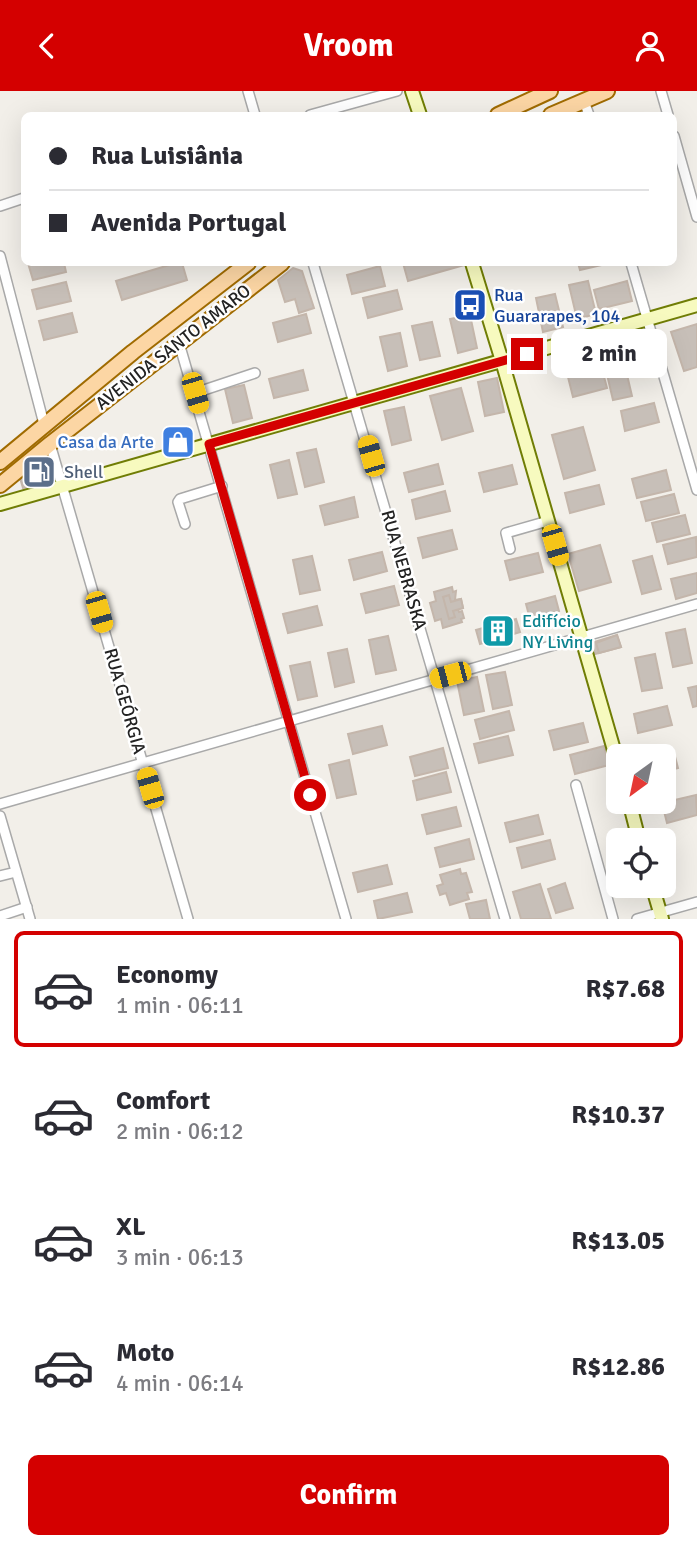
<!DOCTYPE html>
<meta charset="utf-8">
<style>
body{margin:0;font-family:Signika,sans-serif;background:#f2f2f3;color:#2b2b33;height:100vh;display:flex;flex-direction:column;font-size:26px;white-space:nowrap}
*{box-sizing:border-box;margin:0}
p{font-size:23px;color:#7c7c81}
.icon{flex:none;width:38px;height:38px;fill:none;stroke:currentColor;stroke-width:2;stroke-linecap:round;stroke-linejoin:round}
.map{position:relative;height:828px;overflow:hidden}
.drawer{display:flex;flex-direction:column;background:#fff;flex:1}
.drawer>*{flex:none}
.hud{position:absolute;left:21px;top:21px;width:656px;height:154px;border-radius:10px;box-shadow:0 7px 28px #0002;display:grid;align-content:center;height:154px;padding:0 28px;background:#fff}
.needle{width:46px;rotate:213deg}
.tools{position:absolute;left:606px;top:653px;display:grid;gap:14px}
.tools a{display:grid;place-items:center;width:70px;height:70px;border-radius:10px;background:#fff;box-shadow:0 7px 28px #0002;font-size:35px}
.end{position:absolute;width:32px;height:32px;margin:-16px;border:9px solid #d40000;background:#fff;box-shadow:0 0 0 4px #fff}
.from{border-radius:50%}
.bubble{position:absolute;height:49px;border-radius:10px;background:#fff;box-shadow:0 7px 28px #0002;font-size:23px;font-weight:700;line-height:49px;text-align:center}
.car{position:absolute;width:21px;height:42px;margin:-21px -10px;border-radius:9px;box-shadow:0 0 5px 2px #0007;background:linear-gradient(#f5c518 24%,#345 0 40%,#f5c518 0 76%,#345 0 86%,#f5c518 0)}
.hud b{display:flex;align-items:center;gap:24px;height:66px;font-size:26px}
.hud b+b{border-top:2px solid #e1e1e2}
.hud i{width:18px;height:18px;background:#2b2b33}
ul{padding:12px 0 0;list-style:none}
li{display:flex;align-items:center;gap:21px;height:116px;margin:0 14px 10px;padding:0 14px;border:4px solid transparent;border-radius:10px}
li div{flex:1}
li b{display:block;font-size:26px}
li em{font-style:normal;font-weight:700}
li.active{border-color:#d40000}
li>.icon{width:63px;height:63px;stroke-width:1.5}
.button{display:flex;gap:14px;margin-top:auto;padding:14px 28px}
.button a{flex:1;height:80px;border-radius:10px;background:#d40000;color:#fff;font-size:28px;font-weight:700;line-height:80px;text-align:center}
header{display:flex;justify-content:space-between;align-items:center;height:91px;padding:0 28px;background:#d40000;color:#fff;font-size:32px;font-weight:700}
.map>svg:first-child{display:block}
</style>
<header><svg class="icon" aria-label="back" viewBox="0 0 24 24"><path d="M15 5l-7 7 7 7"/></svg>Vroom<svg class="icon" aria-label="person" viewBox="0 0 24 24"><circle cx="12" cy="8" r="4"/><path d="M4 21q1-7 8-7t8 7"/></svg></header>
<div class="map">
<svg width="697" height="828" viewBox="0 0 697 828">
<rect width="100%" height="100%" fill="#f2efe9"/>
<!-- building -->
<g fill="#c7bfb8" stroke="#c4b6ab" stroke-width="2">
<path d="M28,172H64L66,181L33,189Z"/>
<path d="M176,172H182L187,189L122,209L116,190Z"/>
<path d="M403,172H463L464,174L408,190Z"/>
<path d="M578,172H610L580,179Z"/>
<path d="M380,175L385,195L352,203L347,184Z"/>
<path d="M293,177L302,180L314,217L299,222L295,208L285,211L278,189Z"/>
<path d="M588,190L596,223L577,228L569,194Z"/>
<path d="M627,190L632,210L599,218L594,199Z"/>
<path d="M66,191L71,210L37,218L32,199Z"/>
<path d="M397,199L402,218L368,227L363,207Z"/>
<path d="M555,203L563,236L543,241L536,207Z"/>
<path d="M72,222L77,241L44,249L39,230Z"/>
<path d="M306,223L311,242L278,251L273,232Z"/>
<path d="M470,224L477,257L458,262L450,228Z"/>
<path d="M432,231L440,265L420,269L412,235Z"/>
<path d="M697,233V276L684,280L671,241Z"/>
<path d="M400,242L407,275L388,280L380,246Z"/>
<path d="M624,271L632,305L613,309L605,275Z"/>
<path d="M602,278L607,297L573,306L568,286Z"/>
<path d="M303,279L308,299L274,307L269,288Z"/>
<path d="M497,287L504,321L485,325L478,291Z"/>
<path d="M244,294L252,327L233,332L225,298Z"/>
<path d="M461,297L473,340L442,349L430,305Z"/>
<path d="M654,312L659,331L625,340L621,320Z"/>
<path d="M404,316L411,349L392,354L384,320Z"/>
<path d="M583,336L595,379L564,388L552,344Z"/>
<path d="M316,358L324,391L305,396L297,362Z"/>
<path d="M289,369L297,403L278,407L270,374Z"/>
<path d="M39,370H47L52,386L51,390L23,397L20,387Z"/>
<path d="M438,373L443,393L409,401L404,382Z"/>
<path d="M512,374L517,393L484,401L479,382Z"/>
<path d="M666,379L671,399L637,407L632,388Z"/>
<path d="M599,394L604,413L570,422L565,402Z"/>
<path d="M445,400L450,420L416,428L412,409Z"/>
<path d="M674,403L679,422L646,430L641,411Z"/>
<path d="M354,406L358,426L325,434L320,415Z"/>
<path d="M685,424L690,443L657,451L652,432Z"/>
<path d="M452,439L457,458L423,467L418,447Z"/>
<path d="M696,446L697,466L668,473L663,454Z"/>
<path d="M600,454L611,491L579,500L568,463Z"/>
<path d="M382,461L387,480L354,489L349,469Z"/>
<path d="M538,462L543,481L510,489L505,470Z"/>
<path d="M312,465L320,499L300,503L293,469Z"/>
<path d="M652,465L661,498L642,503L633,470Z"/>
<path d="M697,482V502L676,508L671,488Z"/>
<path d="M394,495L399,514L366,522L361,503Z"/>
<path d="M452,496L453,501L456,500L455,509L461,508L463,517L458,518L459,521L462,520L464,527L461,528L462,531L443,537L441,528L435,530L430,512L436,510L434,501Z"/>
<path d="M449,504L451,511L461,508L463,517L453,520L455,526L449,528L443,506Z"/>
<path d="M555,505L559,520L530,528L526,513Z"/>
<path d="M317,515L322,534L288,542L283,523Z"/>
<path d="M516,528L520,541L480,553L476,539Z"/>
<path d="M685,538L692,572L673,576L666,542Z"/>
<path d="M617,544L621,556L595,563L592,554L594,551Z"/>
<path d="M617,544L621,556L599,562L596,552Z"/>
<path d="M388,545L396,579L376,583L369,549Z"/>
<path d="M347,558L354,591L335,596L328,562Z"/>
<path d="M655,563L662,597L642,600L635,567Z"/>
<path d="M310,571L317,605L298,609L290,575Z"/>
<path d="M505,581L512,614L493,618L486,584Z"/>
<path d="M477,586L484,620L464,624L457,590Z"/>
<path d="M697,595V615L693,616L688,597Z"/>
<path d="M667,615L672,634L638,642L634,623Z"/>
<path d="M509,620L514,639L480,648L475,629Z"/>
<path d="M583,632L588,651L554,659L549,640Z"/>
<path d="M382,635L387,654L353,663L348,643Z"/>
<path d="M508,645L513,664L479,672L474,653Z"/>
<path d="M604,655L609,674L575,683L570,664Z"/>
<path d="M443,657L448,677L415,685L410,666Z"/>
<path d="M673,658L678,677L663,681V665H646Z"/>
<path d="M349,669L356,703L337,707L329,674Z"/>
<path d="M446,681L451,701L417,709L413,690Z"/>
<path d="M696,704L697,724L667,732L662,712Z"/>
<path d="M456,716L461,735L427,743L422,724Z"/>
<path d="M538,724L543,743L510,751L505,732Z"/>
<path d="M469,748L474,768L440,776L435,757Z"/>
<path d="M550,749L555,768L522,777L517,757Z"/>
<path d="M387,774L392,793L358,801L353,782Z"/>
<path d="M460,778L461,783L466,782L472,801L467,802L469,808L450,814L446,802L440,804L437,795L443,793L440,784Z"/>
<path d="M565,792L573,817L556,822L548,798Z"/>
<path d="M540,793L551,828H521L513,801Z"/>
<path d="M407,802L412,821L378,828L374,810Z"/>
<path d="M486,809L490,828H470L466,813Z"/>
</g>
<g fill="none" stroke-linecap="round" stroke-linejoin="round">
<defs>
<g id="street">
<path d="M248,0L255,24"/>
<path d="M661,0L668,24"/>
<path d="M584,10L589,24"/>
<path d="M310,24L397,0"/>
<path d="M674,45L697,126"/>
<path d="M0,115L24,107"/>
<path d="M0,165L44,333"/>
<path d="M313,172L505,828"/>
<path d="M631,172L697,399"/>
<path d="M179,252L346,828"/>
<path d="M195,302L255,282"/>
<path d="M50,353L188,828"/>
<path d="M185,433L178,411L180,408L222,395"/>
<path d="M510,458L506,442L548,430"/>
<path d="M576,694L613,828"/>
<path d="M0,713L697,513"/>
<path d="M0,725L30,828"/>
<path d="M0,785L16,781"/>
<path d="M0,825L27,816"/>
<path d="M637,828L697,811"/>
</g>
<g id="secondary">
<path d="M412,0L420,24"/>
<path d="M472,172L502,270L618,673"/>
<path d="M0,413L697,214"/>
<path d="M629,710L639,749"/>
<path d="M652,794L662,828"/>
</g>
<g id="primary">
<path d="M498,24L550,0"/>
<path d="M551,24L607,0"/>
<path d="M0,371L133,261L248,172"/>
<path d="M0,394L50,353L282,172"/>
</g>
</defs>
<!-- street casing -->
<use href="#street" stroke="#a9a9a9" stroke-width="12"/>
<!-- secondary casing -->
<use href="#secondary" stroke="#707d05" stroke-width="16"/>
<!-- primary casing -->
<use href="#primary" stroke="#a06b00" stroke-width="18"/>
<!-- street -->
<use href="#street" stroke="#fff" stroke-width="9"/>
<!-- secondary -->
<use href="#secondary" stroke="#f7fabf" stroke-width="12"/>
<!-- primary -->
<use href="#primary" stroke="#fcd6a4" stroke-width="14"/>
</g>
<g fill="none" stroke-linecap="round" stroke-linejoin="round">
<!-- route -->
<path stroke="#d40000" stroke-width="9" d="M310,704L209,353L527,263"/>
</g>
<!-- icons -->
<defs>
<symbol id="bus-square" viewBox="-11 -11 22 22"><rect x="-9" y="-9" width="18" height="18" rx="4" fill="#1a4fb4" stroke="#fff"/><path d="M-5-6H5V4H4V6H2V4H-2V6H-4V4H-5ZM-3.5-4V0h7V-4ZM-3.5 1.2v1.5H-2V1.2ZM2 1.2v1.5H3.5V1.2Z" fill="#fff"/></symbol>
<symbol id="shop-square" viewBox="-11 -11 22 22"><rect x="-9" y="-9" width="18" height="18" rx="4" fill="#3f7fe0" stroke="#fff"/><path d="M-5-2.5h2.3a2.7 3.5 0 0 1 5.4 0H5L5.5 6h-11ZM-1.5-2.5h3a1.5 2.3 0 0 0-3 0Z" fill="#fff"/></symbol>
<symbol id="fuel-square" viewBox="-11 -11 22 22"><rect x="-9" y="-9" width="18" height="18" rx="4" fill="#5c6f8a" stroke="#fff"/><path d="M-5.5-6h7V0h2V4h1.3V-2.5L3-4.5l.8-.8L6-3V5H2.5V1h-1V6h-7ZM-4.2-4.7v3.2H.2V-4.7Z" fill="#fff"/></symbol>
<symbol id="building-square" viewBox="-11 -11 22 22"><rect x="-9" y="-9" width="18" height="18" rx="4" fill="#0f9aa8" stroke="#fff"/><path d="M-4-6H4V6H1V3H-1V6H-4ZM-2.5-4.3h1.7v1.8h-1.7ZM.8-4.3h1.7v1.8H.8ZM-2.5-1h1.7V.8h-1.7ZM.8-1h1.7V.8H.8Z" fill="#fff"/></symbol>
</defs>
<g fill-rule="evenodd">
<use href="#bus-square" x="451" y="195" width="38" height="38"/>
<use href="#shop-square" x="159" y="332" width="38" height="38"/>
<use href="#fuel-square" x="20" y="362" width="38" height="38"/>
<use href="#building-square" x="479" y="521" width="38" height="38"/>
</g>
<g text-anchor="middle" stroke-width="5" stroke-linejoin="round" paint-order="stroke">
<!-- transit labels -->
<g font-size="18" fill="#164399" stroke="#fff" text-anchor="start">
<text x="494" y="210">Rua<tspan x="494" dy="21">Guararapes, 104</tspan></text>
</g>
<!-- street labels -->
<g font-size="18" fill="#222" stroke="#fff">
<text transform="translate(173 256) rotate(-38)" y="6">AVENIDA SANTO AMARO</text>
<text transform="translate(404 479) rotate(74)" y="6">RUA NEBRASKA</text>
<text transform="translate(125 610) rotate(74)" y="6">RUA GEÓRGIA</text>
</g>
<!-- shop labels -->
<g font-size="18" fill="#366cbe" stroke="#fff" text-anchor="end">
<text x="154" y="357">Casa da Arte</text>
</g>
<!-- service labels -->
<g font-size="18" fill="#4e5e75" stroke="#fff" text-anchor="start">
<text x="64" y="387">Shell</text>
</g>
<!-- culture labels -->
<g font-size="18" fill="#0d838f" stroke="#fff" text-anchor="start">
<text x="522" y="536">Edifício<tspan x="522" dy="21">NY Living</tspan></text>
</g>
</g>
</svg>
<div class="tools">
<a><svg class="needle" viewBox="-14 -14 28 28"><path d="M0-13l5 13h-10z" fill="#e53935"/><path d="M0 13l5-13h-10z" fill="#7c7c81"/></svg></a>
<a><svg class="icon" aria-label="locate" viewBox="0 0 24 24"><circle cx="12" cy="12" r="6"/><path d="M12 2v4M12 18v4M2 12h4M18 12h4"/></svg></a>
</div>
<i class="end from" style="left:310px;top:704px"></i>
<i class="end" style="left:527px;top:263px"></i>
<div class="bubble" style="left:551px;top:238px;width:116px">2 min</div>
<i class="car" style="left:195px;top:302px;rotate:164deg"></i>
<i class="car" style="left:371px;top:365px;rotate:344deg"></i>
<i class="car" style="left:555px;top:454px;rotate:164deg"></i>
<i class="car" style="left:99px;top:521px;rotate:164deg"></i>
<i class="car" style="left:450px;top:584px;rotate:255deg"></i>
<i class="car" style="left:150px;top:697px;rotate:344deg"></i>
<div class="hud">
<b><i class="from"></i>Rua Luisiânia</b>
<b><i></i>Avenida Portugal</b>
</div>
</div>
<section class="drawer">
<ul>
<li class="active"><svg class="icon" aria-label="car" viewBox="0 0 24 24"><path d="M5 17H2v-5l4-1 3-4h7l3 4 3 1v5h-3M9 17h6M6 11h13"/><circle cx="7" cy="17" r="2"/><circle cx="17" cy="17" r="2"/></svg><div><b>Economy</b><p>1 min · 06:11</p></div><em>R$7.68</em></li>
<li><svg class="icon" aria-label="car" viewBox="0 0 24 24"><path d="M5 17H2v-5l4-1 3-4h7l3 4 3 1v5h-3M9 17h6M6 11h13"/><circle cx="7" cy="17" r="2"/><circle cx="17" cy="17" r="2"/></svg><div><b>Comfort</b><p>2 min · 06:12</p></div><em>R$10.37</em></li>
<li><svg class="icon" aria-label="car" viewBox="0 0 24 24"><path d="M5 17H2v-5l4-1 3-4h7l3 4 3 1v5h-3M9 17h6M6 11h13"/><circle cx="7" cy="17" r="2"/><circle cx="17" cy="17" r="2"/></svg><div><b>XL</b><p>3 min · 06:13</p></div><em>R$13.05</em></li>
<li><svg class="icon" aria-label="car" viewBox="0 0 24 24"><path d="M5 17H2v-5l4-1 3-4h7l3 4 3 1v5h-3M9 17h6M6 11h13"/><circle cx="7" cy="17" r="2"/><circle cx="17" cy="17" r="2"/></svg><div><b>Moto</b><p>4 min · 06:14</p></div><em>R$12.86</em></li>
</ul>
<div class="button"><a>Confirm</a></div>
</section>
